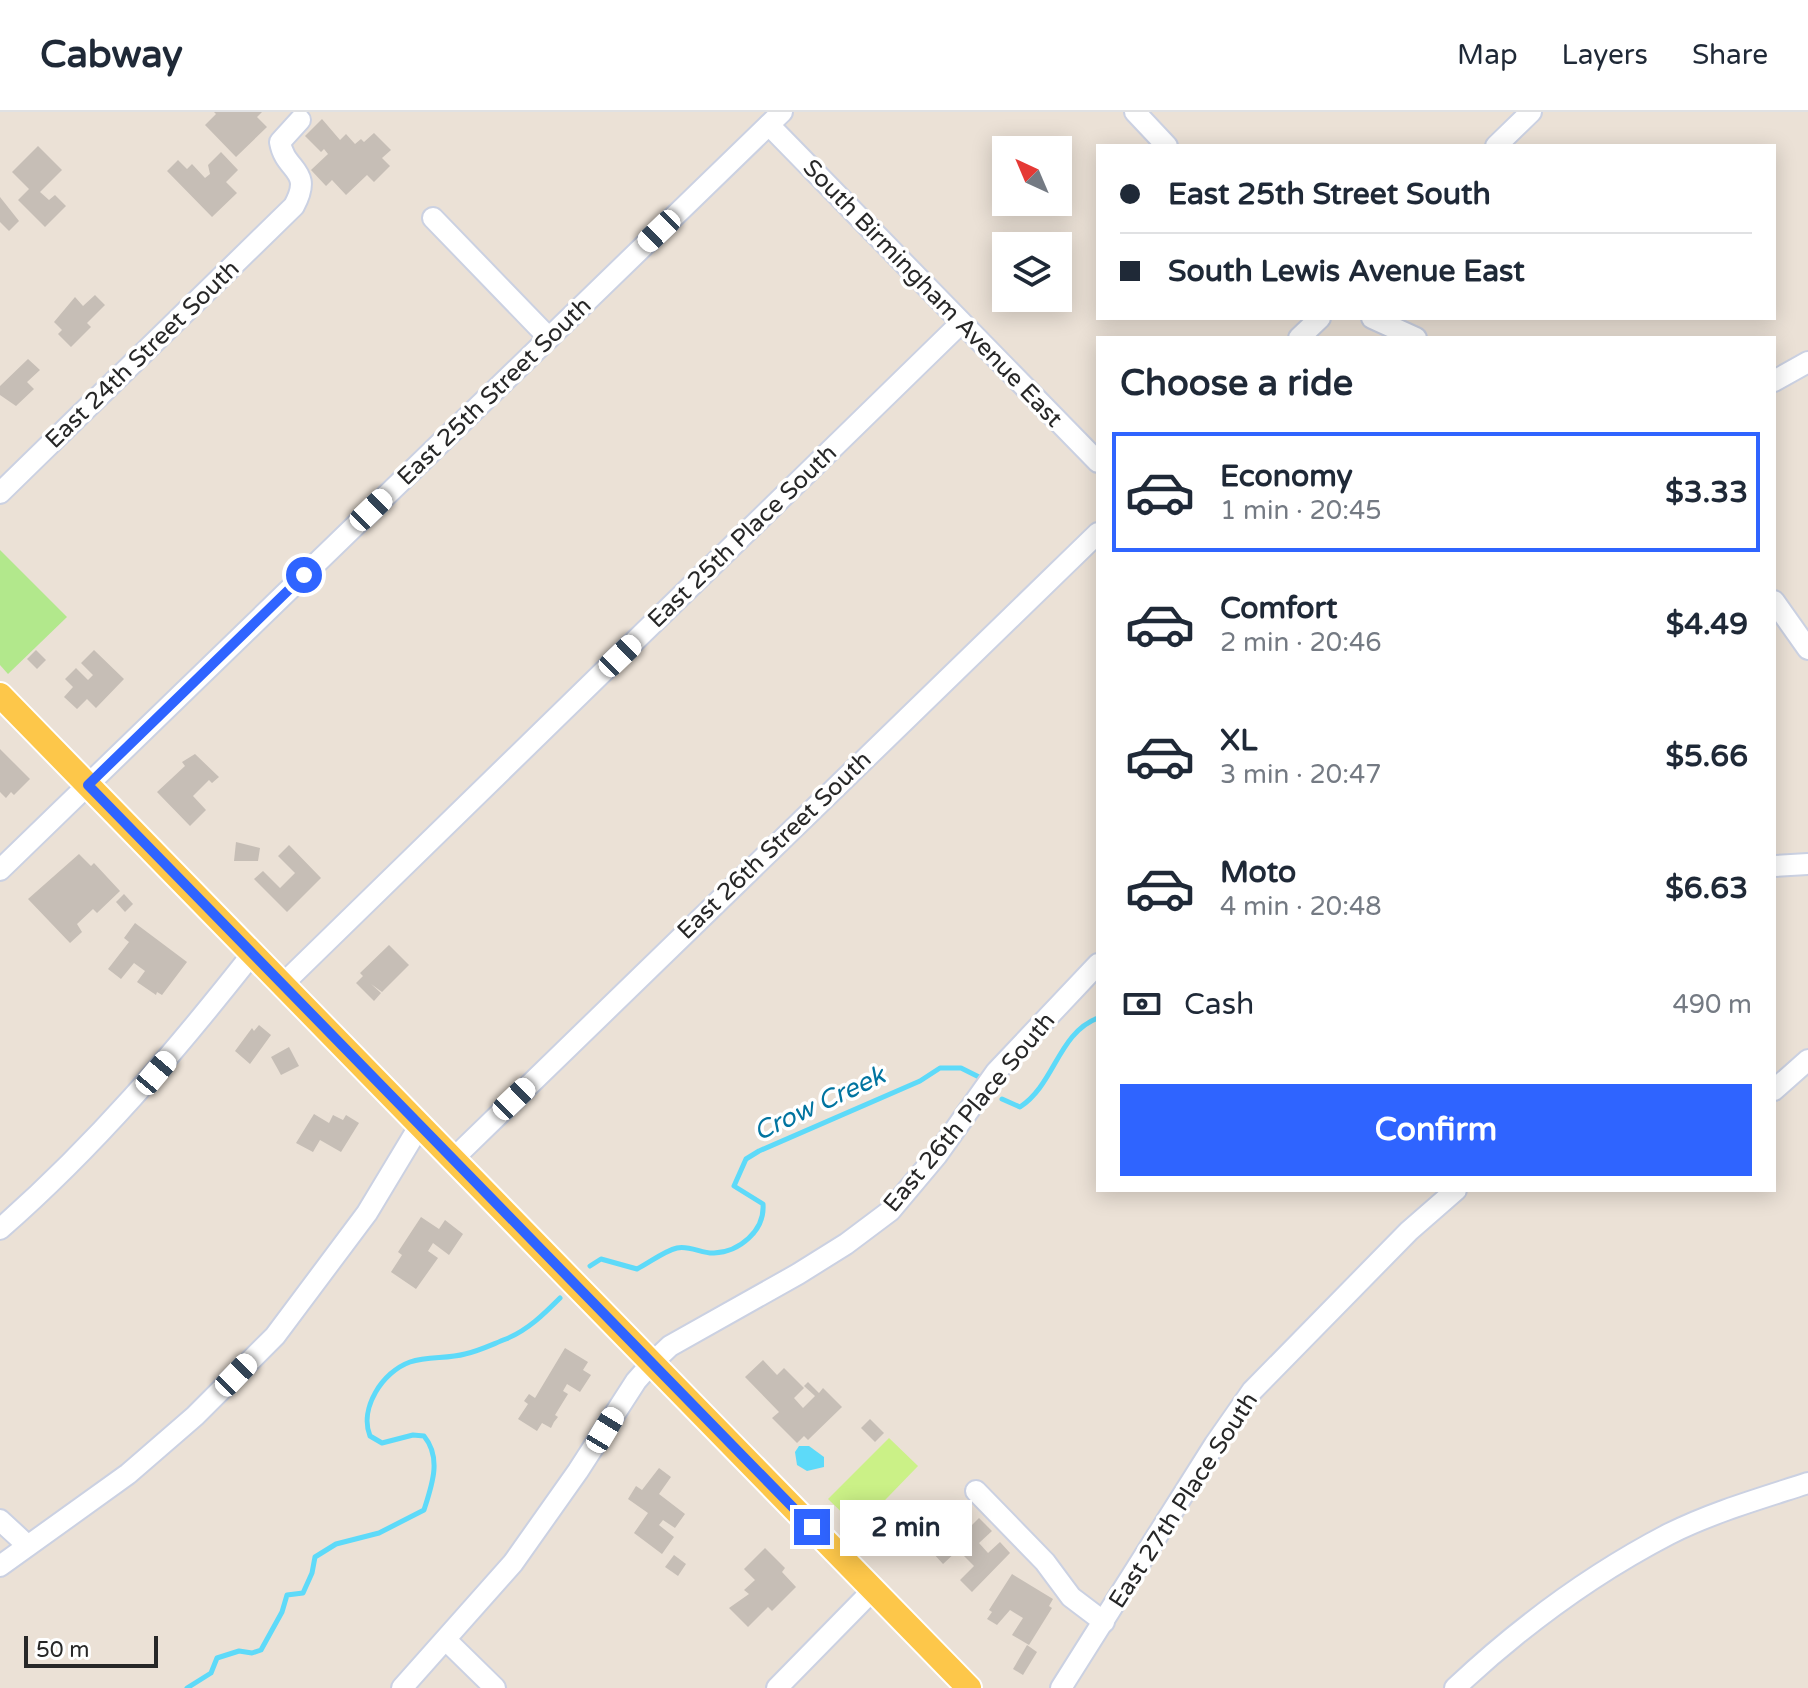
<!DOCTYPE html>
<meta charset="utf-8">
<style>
body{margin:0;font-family:"Varela Round",sans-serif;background:#f2f2f3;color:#1f2937;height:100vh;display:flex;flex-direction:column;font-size:30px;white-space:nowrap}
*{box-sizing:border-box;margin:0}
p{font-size:26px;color:#747a83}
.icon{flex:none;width:44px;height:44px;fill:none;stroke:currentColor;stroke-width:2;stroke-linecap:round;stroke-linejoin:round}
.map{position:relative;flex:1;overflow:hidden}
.side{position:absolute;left:1096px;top:224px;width:680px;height:856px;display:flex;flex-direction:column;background:#fff;border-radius:0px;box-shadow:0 4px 20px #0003}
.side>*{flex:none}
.hud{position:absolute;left:1096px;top:32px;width:680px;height:176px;border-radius:0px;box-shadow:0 4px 20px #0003;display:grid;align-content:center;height:176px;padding:0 24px;background:#fff}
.needle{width:52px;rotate:316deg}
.fabs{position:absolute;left:992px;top:24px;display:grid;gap:16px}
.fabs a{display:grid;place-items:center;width:80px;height:80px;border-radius:0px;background:#fff;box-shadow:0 4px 20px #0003;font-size:40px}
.scale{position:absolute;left:24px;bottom:20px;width:134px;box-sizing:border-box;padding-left:8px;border:4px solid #272727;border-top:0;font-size:22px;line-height:28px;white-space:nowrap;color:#272727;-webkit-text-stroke:6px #fff;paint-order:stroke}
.end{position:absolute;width:36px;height:36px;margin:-18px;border:10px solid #2f64ff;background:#fff;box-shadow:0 0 0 4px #fff}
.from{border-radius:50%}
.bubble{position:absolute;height:56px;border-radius:0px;background:#fff;box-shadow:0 4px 20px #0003;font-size:26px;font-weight:800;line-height:56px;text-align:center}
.car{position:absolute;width:24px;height:48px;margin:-24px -12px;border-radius:10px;box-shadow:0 0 6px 2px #0007;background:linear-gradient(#fff 24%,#345 0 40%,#fff 0 76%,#345 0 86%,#fff 0)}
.hud b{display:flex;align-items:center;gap:28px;height:76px;font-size:30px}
.hud b+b{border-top:2px solid #e0e1e3}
.hud i{width:20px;height:20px;background:#1f2937}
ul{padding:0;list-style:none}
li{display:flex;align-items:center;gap:24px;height:120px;margin:0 16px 12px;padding:0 8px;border:4px solid transparent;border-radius:0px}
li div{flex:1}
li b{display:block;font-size:30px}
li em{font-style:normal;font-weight:800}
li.current{border-color:#2f64ff}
li>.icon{width:72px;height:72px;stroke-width:1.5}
h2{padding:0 24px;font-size:36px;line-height:96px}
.pay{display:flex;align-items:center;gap:20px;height:88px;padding:0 24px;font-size:30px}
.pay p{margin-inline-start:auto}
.cta{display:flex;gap:16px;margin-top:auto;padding:16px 24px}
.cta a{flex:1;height:92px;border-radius:0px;background:#2f64ff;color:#fff;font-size:32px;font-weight:800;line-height:92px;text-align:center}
header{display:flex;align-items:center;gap:48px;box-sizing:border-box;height:112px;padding:0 40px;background:#fff;border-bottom:2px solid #e0e1e3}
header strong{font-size:38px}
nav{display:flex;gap:44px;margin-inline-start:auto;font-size:28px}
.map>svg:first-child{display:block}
</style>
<header>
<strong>Cabway</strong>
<nav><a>Map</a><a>Layers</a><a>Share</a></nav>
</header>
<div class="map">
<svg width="1808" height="1576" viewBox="0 0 1808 1576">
<rect width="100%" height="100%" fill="#ebe1d6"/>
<!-- green -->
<path fill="#b2e88c" d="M0,438L67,505L8,562L0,553Z"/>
<!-- pitch -->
<path fill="#cbf187" d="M889,1326L918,1354L858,1416L828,1387Z"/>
<!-- water -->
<path fill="#5ddaf9" d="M799,1334H809L824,1345V1355L807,1359L797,1353L795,1340Z"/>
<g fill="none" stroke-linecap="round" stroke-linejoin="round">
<!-- stream -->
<g stroke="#5ddaf9" stroke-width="5">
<path d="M1002,987L1020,995C1055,972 1058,921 1098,906"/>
<path d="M590,1154L601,1147L637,1157C649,1151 664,1139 677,1136C689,1133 703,1142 714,1141C739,1140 765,1119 763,1092L734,1074L746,1047L759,1039L920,969L940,956H961L983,967"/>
<path d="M187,1576L211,1561L217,1546L239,1539L252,1541L261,1538L282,1500L287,1483L303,1481L312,1461L315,1445L336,1432L379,1421L424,1398C432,1373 442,1346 424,1324L413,1323L382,1331L370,1324C359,1297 382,1260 410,1250C428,1244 447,1247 465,1242C479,1239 493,1232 506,1227C528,1218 544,1202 560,1186"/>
</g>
</g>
<!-- building -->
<g fill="#c6beb6">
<path d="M214,0H262L257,5L267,15L236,45L205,13L216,2Z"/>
<path d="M322,7L340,28L346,22L355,32L361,27L364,30L374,21L391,38L382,46L390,54L374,70L367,63L346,83L332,68L326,74L311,58L328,42L324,37L321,40L305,24Z"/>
<path d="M38,34L62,58L40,80L49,88L55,83L66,94L45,115L18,88L29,77L12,60Z"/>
<path d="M221,40L238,58L226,70L237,81L212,105L167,59L178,48L187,57L192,52L205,66L210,62L208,53Z"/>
<path d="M0,85L19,109L9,119L0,110Z"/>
<path d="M95,183L105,193L87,211L91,215L71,235L58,222L62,218L54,210L75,185L83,194Z"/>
<path d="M28,247L40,258L27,270L34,277L16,294L0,283V274Z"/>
<path d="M36,538L46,548L37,557L27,547Z"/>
<path d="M94,538L124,567L96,596L87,587L77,597L64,585L73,575L65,567L76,556L88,568L93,563L81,551Z"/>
<path d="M0,637L30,667L14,683L11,680L6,686L0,680Z"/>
<path d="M195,642L219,665L212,671L209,668L193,684L206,698L190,714L157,680L185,654L182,650Z"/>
<path d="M236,730L260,736L258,749H234Z"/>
<path d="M289,733L321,766L287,800L254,767L263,759L280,776L295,761L278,744Z"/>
<path d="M79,742L91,754L94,751L120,779L97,801L93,797L77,812L82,820L70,831L28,787Z"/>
<path d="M124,782L133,792L125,800L116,790Z"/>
<path d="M135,811L187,850L162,883L157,880L156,883L137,870L145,859L134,851L121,867L108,857L129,830L124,826Z"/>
<path d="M389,833L409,853L382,880L371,872L381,881L374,889L356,871L363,864L360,861Z"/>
<path d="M259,913L271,923L250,952L235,939L252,916L254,919Z"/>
<path d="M289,935L299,954L281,963L271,945Z"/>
<path d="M314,1002L329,1011L333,1003L343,1008L346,1003L359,1011L341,1040L320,1028L313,1040L296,1031Z"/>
<path d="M421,1105L439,1117L445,1108L463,1122L449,1143L433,1131L428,1139L438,1146L416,1177L391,1160L402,1143L398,1140Z"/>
<path d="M565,1236L588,1250L583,1258L591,1263L580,1280L567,1272L563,1279L568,1282L555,1303L558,1305L554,1310L551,1316L542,1311L537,1319L518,1307L528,1292L524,1289L529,1282L535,1286Z"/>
<path d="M763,1248L777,1263L784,1256L804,1276L794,1286L803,1296L815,1284L804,1274L808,1270L819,1281L823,1276L842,1295L808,1328L804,1324L797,1331L772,1306L779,1300L745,1265Z"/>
<path d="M870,1307L884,1321L875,1330L861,1316Z"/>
<path d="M659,1356L671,1365L659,1382L685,1402L675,1416L663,1408L659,1413L674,1425L662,1442L634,1421L648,1401L628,1387L636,1374L642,1378Z"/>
<path d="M957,1404L969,1416L979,1406L992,1419L979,1431L988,1441L1000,1430L1010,1441L972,1480L960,1468L974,1454L958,1438L943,1452L933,1441L941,1434L934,1427Z"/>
<path d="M765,1436L785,1456L782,1460L796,1475L772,1499L768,1495L748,1515L729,1496L749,1482L744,1478L755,1468L744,1457Z"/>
<path d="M674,1443L686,1452L678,1464L665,1455Z"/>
<path d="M1012,1462L1053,1487L1049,1494L1052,1496L1029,1533L1012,1523L1023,1506L1010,1498L997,1513L987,1507L992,1500L989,1498Z"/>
<path d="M1027,1533L1037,1540L1023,1563L1013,1557Z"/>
</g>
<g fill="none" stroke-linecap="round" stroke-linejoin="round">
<defs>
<g id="minor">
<path d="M1135,0L1167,34"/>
<path d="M769,13L1098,350"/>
<path d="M1496,34L1531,0"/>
<path d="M433,106L549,226"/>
<path d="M1372,206L1416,226"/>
<path d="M1299,226L1320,206"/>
<path d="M1774,269L1808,250"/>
<path d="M0,381L294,94C314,57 285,60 280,30L300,8"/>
<path d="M1774,489L1808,537"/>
<path d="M1774,754L1808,752"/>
<path d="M0,758L782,0"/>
<path d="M283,872L961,211"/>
<path d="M1774,978L1808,948"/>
<path d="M453,1047L1098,421"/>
<path d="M0,1117C95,1034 175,940 253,841"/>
<path d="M976,1379L1045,1450L1071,1485L1104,1510"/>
<path d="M0,1408L27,1433"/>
<path d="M0,1454L128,1362L195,1304L275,1224L367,1101L420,1013"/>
<path d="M446,1528L495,1576"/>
<path d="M402,1576L513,1451L578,1359L636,1269L651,1252L670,1234L798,1162L846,1132L890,1099L937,1043L996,960L1098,852"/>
<path d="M777,1576L873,1478"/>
<path d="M1061,1576L1215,1332L1252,1279L1409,1119L1456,1078"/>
<path d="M1455,1576C1520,1515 1590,1463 1669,1422C1713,1400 1762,1386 1808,1371"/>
</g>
<path id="major" d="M0,583L969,1576"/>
</defs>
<!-- minor casing -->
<use href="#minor" stroke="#cbd1e2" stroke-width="24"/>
<!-- major casing -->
<use href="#major" stroke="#fff" stroke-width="28"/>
<!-- minor -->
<use href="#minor" stroke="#fff" stroke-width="20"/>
<!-- major -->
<use href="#major" stroke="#fdc74a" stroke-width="24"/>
</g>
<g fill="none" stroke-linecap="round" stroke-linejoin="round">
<!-- route -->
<path stroke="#2f64ff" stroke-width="10" d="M304,463L88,673L812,1415"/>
</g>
<g text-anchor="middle" stroke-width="7" stroke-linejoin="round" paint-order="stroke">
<!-- street labels -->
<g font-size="24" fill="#272727" stroke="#fff">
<text transform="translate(933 181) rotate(46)" y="8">South Birmingham Avenue East</text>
<text transform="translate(142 242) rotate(-44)" y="8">East 24th Street South</text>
<text transform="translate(494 279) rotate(-44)" y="8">East 25th Street South</text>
<text transform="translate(742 424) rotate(-44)" y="8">East 25th Place South</text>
<text transform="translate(774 733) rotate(-44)" y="8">East 26th Street South</text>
<text transform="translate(969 1000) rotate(-50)" y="8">East 26th Place South</text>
<text transform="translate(1183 1388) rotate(-57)" y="8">East 27th Place South</text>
</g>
<!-- water labels -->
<g font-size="26" font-style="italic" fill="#0174a0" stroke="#fff">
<text transform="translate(819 991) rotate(-25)" y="9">Crow Creek</text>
</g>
</g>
</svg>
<div class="fabs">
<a><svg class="needle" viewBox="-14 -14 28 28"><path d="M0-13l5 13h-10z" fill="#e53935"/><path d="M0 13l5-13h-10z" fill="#747a83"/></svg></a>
<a><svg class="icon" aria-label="layers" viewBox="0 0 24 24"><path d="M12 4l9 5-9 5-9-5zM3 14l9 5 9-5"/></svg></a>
</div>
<div class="scale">50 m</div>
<i class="end from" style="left:304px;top:463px"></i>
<i class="end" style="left:812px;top:1415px"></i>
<div class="bubble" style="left:840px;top:1388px;width:132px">2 min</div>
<i class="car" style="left:659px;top:119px;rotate:226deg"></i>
<i class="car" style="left:371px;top:398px;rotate:46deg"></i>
<i class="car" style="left:620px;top:544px;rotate:46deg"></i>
<i class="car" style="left:156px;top:961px;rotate:40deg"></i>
<i class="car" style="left:514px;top:987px;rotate:46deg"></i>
<i class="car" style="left:236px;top:1263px;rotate:44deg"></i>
<i class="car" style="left:605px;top:1318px;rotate:31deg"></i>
<div class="hud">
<b><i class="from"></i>East 25th Street South</b>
<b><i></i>South Lewis Avenue East</b>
</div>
<section class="side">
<h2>Choose a ride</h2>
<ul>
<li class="current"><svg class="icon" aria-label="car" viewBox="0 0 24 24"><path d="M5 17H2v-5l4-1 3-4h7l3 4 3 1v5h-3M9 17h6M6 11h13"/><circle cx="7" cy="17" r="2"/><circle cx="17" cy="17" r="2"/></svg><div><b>Economy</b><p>1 min · 20:45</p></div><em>$3.33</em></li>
<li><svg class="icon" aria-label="car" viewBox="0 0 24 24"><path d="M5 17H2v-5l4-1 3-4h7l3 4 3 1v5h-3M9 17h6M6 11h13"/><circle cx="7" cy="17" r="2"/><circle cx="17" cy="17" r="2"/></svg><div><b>Comfort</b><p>2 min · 20:46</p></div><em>$4.49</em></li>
<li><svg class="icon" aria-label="car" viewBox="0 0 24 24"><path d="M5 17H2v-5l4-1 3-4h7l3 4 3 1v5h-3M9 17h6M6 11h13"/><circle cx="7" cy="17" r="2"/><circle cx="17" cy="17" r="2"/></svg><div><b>XL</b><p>3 min · 20:47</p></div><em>$5.66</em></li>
<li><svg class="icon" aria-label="car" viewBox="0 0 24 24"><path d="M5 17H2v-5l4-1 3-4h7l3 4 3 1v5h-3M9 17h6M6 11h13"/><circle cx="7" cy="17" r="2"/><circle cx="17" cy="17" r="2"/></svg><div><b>Moto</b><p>4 min · 20:48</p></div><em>$6.63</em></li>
</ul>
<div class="pay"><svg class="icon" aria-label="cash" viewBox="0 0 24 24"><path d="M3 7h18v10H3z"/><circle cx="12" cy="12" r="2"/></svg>Cash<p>490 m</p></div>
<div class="cta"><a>Confirm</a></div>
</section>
</div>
